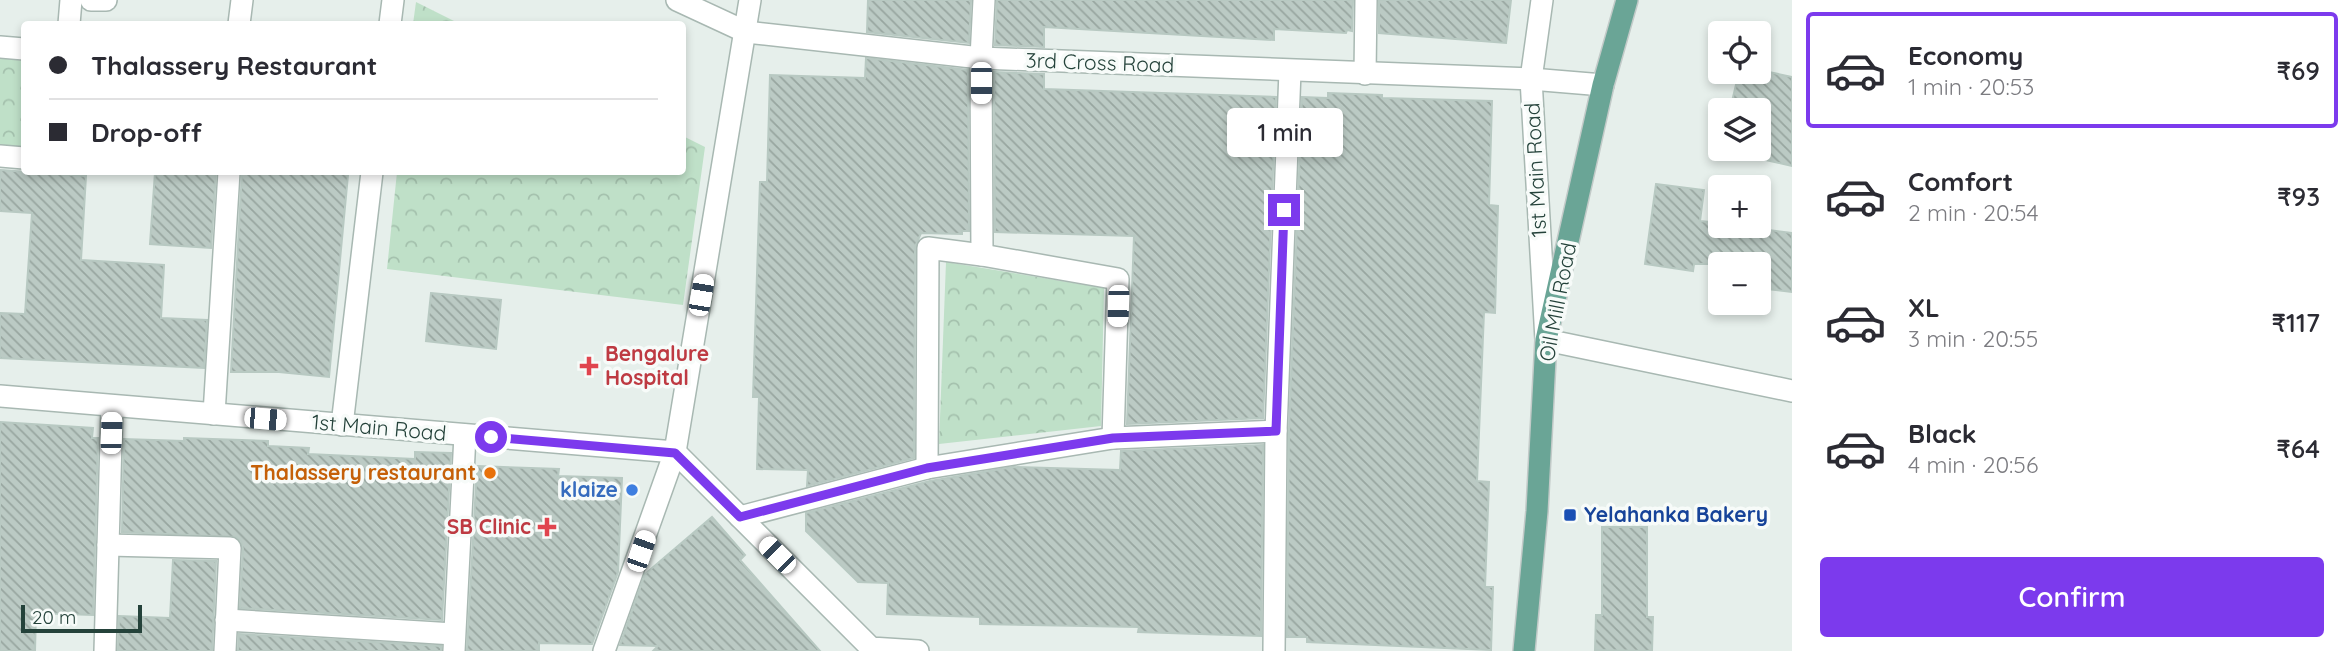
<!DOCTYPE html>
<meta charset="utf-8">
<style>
body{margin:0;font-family:Quicksand,sans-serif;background:#f2f2f3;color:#2b2b33;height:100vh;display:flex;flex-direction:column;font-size:26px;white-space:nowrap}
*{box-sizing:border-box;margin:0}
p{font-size:23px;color:#7c7c81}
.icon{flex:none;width:38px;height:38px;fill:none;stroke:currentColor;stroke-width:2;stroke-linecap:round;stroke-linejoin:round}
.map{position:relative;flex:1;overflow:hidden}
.drawer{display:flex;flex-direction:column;background:#fff;width:560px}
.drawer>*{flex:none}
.guide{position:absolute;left:21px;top:21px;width:665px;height:154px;border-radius:7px;box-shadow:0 4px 10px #0003;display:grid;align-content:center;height:154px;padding:0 28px;background:#fff}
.controls{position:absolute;left:1708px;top:21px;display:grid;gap:14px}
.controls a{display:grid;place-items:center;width:63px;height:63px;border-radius:7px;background:#fff;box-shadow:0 4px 10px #0003;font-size:35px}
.scale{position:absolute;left:21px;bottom:18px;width:121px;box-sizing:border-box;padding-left:7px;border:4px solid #24423a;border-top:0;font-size:19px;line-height:24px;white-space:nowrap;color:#24423a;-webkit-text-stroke:5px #f7fbf9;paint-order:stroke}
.end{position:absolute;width:32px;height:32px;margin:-16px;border:9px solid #7c3aed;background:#fff;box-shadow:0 0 0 4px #fff}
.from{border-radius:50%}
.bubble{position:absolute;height:49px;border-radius:7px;background:#fff;box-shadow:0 4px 10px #0003;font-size:23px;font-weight:600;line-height:49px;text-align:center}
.car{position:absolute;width:21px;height:42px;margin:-21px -10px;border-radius:9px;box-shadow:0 0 5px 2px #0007;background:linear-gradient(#fff 24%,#345 0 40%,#fff 0 76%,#345 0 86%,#fff 0)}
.guide b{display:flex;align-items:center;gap:24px;height:66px;font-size:26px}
.guide b+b{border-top:2px solid #e1e1e2}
.guide i{width:18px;height:18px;background:#2b2b33}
ul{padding:12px 0 0;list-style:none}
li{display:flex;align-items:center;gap:21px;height:116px;margin:0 14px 10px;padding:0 14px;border:4px solid transparent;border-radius:7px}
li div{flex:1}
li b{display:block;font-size:26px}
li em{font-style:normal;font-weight:600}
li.selected{border-color:#7c3aed}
li>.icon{width:63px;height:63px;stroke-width:1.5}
.button{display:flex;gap:14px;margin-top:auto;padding:14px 28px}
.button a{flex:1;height:80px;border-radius:7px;background:#7c3aed;color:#fff;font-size:28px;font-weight:600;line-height:80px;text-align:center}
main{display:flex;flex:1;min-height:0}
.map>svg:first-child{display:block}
</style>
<main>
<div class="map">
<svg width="1792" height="651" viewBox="0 0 1792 651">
<defs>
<pattern id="park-crowns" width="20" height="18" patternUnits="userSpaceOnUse" patternTransform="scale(1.75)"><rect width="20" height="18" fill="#bfe0c8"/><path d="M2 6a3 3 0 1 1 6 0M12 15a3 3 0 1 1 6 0" fill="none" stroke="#a4c1ad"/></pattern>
<pattern id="building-back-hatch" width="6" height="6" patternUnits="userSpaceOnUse" patternTransform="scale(1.75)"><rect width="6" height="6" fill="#bbcac4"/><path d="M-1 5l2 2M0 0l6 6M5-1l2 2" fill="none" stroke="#98a6a0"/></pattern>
</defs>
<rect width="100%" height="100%" fill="#e6efeb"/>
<!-- park -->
<g fill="url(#park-crowns)">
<path d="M416,2L460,24H413Z"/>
<path d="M0,51L24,53V149L0,148Z"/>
<path d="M683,136L705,147L683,305L387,269L397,172H682Z"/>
<path d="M946,262L1104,288L1101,426L939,444Z"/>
</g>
<!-- building -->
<g fill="url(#building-back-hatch)" stroke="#b8c9c2" stroke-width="2">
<path d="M868,0H971L969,43L867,32Z"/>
<path d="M997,0H1353L1352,31L1347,30L1346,33L1274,29V40L1044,27V47L995,45Z"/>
<path d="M1379,0H1511L1506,43L1379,33Z"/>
<path d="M866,58L968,70L969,231H962V234L921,233L915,247L914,458L807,486L808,470L757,469L759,397H753L760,182H767L770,75L865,78Z"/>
<path d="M994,72L1044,74V89L1276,97L1263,418L1127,424L1134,236L995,232Z"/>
<path d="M1739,72H1769L1792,77V166L1721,150L1759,149V110H1730Z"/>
<path d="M1328,93L1382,95V98L1492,101L1489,205L1498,206L1495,313L1484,312L1477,481L1489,482L1485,587H1493L1491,650L1307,642V637H1287L1289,431L1302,97L1328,98Z"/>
<path d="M0,170L86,176L81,260L164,265L161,318L207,320L204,368L0,358V313L25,314L32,213L0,211Z"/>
<path d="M155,172H216L211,248L150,244Z"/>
<path d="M242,172H345L344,174L348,175L329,377L279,372H231Z"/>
<path d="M1656,184L1704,190L1700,221L1720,223V226H1739L1792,233V292L1759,288V264H1694L1693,271L1645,264Z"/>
<path d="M431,293L501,300L496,349L426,341Z"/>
<path d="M0,422L93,428L92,438H98L93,615L36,613L35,651H0Z"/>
<path d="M184,438L268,441V446L309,448L308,454L415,459V452L451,453L442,620L240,608L243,549L241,541L236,537L122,532L124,439L184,441Z"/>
<path d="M1263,445L1261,636L1138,632L1139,627L980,624V617L887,614L888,583L858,582L806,531V513L930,481L1013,467L1120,470L1121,451Z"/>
<path d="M477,466L559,469L558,476L622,478L618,572L592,644L539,643V651H467Z"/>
<path d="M712,517L745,555L740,560L820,651H653L658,646L620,645L645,574Z"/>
<path d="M1602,527H1647V617H1653L1652,651L1595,650L1596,615H1602Z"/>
<path d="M173,560L216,561L212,651H118L119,616L170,618Z"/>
<path d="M239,634L441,646V651H238Z"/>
</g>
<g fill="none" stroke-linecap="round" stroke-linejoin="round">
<defs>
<g id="minor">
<path d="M91,0H106"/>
<path d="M677,0L746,32L981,58L1531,79L1603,85"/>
<path d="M1542,0L1531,79L1546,340L1792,391"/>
<path d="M69,24L71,0"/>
<path d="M239,24L242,0"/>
<path d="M390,24L393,0"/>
<path d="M0,47L24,49"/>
<path d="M1365,74L1366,0"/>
<path d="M0,156L24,158"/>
<path d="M982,255L981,58L984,0"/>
<path d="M0,396L675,452"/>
<path d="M214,414L229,172"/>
<path d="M342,425L372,172"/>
<path d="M675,452L871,648L918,651"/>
<path d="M927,468L928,248L982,255L1118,279L1113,438"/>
<path d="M740,517L927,468L1113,438L1276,431"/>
<path d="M108,545L230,548L225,651"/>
<path d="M226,620L454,634"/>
<path d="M105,651L112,406"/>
<path d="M454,651L465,435"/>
<path d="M604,651L675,452L750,0"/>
<path d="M1274,651L1276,431L1290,71"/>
</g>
<path id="major" d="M1524,651L1537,511L1546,340L1603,85L1627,0"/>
</defs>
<!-- minor casing -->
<use href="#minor" stroke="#a8b8b2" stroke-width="24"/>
<!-- major casing -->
<use href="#major" stroke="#c2cac8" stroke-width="24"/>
<!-- minor -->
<use href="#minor" stroke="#fff" stroke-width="21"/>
<!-- major -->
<use href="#major" stroke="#6aa596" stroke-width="21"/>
</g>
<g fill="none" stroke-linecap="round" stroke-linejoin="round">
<!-- route -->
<path stroke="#7c3aed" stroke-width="9" d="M491,437L675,453L740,517L927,468L1113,438L1276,431L1284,210"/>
</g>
<!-- markers -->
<g fill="#e0444e" stroke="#f7fbf9" stroke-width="2.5">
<path d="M585.5 355.5h7v7h7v7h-7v7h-7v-7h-7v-7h7z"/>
<path d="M543.5 516.5h7v7h7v7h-7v7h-7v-7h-7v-7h7z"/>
</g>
<circle fill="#e8710a" stroke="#f7fbf9" stroke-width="2.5" cx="490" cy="473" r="7"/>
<circle fill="#3f7fe0" stroke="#f7fbf9" stroke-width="2.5" cx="632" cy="490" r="7"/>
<rect fill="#1a4fb4" stroke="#f7fbf9" stroke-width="2.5" x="1563" y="508" width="14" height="14" rx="3.5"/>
<g text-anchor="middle" stroke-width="7" stroke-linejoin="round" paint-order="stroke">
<!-- street labels -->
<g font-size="21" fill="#24423a" stroke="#f7fbf9">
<text transform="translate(1100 63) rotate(2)" y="7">3rd Cross Road</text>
<text transform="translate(1536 170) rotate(-93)" y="7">1st Main Road</text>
<text transform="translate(1558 302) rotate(-79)" y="7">Oil Mill Road</text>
<text transform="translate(379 428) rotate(5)" y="7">1st Main Road</text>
</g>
<!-- health labels -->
<g font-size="21" font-weight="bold" fill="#be3a42" stroke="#f7fbf9" text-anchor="start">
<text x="605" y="361">Bengalure<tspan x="605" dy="24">Hospital</tspan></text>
<text x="531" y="534" text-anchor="end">SB Clinic</text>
</g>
<!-- food labels -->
<g font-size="21" font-weight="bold" fill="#c56008" stroke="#f7fbf9" text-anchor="end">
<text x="476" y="480">Thalassery restaurant</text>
</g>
<!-- shop labels -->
<g font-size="21" font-weight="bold" fill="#366cbe" stroke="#f7fbf9" text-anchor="end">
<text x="618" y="497">klaize</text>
</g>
<!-- transit labels -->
<g font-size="21" font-weight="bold" fill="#164399" stroke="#f7fbf9" text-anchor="start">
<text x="1584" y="522">Yelahanka Bakery</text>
</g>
</g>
</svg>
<div class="controls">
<a><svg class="icon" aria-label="locate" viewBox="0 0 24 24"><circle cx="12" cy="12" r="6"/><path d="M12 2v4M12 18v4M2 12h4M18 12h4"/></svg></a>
<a><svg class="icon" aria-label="layers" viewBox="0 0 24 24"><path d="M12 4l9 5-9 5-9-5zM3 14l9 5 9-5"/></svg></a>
<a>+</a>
<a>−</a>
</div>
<div class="scale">20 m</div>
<i class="end from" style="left:491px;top:437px"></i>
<i class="end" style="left:1284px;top:210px"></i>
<div class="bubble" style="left:1227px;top:108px;width:116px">1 min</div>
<i class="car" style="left:981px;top:83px;rotate:180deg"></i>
<i class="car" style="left:701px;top:295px;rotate:10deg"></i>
<i class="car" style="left:1118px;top:306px;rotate:182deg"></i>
<i class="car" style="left:265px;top:419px;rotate:95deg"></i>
<i class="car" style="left:111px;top:433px;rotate:2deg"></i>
<i class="car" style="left:641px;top:551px;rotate:19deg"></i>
<i class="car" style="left:777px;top:555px;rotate:315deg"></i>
<div class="guide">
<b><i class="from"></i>Thalassery Restaurant</b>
<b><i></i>Drop-off</b>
</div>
</div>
<section class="drawer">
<ul>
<li class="selected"><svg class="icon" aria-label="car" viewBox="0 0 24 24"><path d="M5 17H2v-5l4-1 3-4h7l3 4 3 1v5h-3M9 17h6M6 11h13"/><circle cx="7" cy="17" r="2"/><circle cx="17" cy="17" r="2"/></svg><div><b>Economy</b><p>1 min · 20:53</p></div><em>₹69</em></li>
<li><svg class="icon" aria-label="car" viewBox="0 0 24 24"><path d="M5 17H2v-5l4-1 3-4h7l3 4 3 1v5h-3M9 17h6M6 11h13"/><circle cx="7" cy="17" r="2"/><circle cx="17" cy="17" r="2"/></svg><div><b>Comfort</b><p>2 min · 20:54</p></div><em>₹93</em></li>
<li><svg class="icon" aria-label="car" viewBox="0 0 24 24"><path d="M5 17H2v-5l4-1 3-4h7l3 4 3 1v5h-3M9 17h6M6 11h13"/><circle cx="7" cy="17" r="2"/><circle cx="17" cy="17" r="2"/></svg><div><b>XL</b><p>3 min · 20:55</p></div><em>₹117</em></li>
<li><svg class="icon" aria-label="car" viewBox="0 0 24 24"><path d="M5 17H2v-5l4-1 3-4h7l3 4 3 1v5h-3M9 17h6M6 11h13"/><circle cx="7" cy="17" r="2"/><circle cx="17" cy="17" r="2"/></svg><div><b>Black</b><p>4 min · 20:56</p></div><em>₹64</em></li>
</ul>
<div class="button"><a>Confirm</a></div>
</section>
</main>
